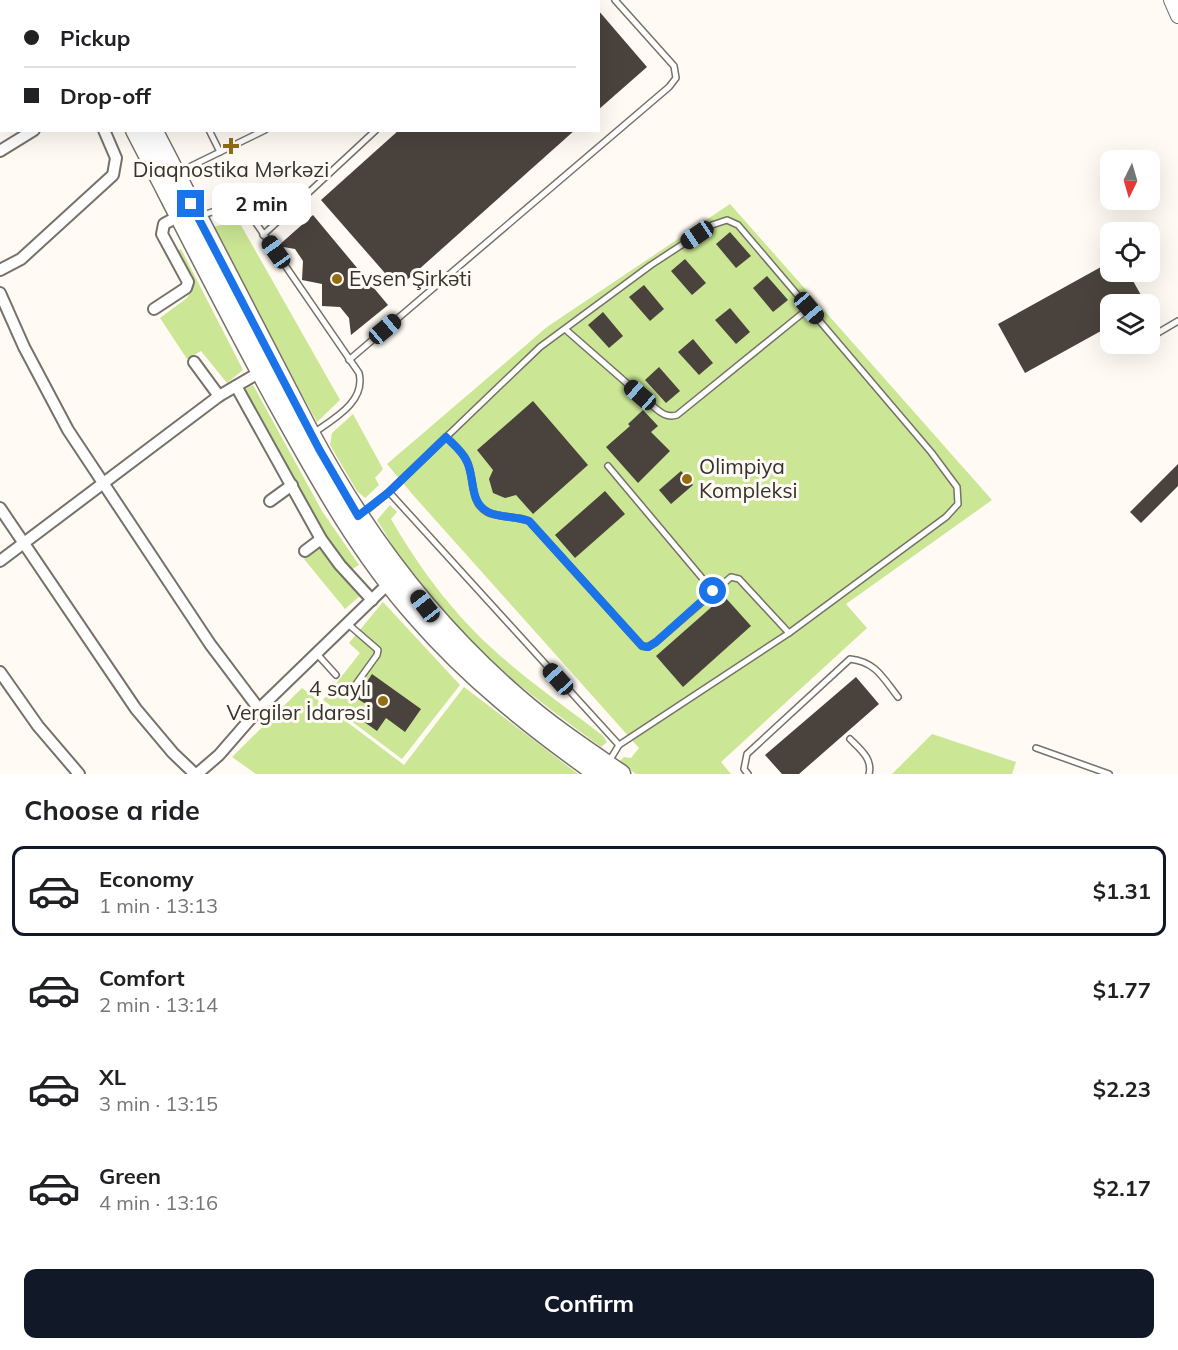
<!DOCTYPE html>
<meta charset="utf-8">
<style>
body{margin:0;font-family:Mulish,sans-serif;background:#f6f6f6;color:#202124;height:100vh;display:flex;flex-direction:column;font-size:22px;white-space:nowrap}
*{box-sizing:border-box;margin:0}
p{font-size:20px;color:#757577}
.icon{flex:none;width:33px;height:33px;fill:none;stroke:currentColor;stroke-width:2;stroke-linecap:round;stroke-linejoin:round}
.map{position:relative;height:774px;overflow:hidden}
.side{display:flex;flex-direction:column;background:#fff;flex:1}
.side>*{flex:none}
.hud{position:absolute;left:0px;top:0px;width:600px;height:132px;box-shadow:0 6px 24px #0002;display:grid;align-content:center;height:132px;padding:0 24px;background:#fff}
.needle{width:39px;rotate:185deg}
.tools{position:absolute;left:1100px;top:150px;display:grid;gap:12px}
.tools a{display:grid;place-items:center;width:60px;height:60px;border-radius:12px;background:#fff;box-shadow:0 6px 24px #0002;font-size:30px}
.end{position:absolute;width:27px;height:27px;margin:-14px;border:8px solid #1a73e8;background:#fff;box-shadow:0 0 0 3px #fff}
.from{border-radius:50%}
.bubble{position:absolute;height:42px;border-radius:12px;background:#fff;box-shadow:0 6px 24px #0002;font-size:20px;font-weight:700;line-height:42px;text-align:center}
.car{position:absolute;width:18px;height:36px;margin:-18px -9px;border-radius:8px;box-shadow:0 0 4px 2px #0007;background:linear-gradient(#222 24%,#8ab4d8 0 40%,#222 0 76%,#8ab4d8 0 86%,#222 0)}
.hud b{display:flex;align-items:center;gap:21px;height:57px;font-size:22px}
.hud b+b{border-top:2px solid #e0e0e0}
.hud i{width:15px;height:15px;background:#202124}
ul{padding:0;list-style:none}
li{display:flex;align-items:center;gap:18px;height:90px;margin:0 12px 9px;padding:0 12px;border:3px solid transparent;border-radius:12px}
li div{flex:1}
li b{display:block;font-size:22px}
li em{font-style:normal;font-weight:700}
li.active{border-color:#111827}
li>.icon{width:54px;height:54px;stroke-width:1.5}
h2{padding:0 24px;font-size:27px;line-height:72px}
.primary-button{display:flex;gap:12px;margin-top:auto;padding:12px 24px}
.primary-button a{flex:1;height:69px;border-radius:12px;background:#111827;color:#fff;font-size:24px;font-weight:700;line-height:69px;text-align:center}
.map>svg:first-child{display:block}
</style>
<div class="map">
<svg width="1178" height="774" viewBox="0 0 1178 774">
<rect width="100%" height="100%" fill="#fffaf3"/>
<!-- green -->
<g fill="#cbe694">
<path d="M730,204L992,500L846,604L867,628L721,762L731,774H636L619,762L624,757L631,758L639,748L413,495L387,464L547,327Z"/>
<path d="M238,220L340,400L317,422L210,228Z"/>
<path d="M181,249L243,370L227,383L201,351L187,359L160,318L187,298L191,291L190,284L175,252Z"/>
<path d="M253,385L322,511L359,565L349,571L327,541L244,390Z"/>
<path d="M353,414L383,469L375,478L379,485L365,498L357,491L330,445L332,433Z"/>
<path d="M390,505L397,512L391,519C414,559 441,597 473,630C512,670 558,701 602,735L607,742L601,747C535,699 470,650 419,586C403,566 391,542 377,520Z"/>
<path d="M321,545L361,595L345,609L304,559Z"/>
<path d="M383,602L460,685L402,759L323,700L360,653L349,643Z"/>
<path d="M464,687L578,774H256L232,757L302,688L404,765Z"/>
<path d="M932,734L1016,762L1012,774H892Z"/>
</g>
<!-- building -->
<g fill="#4a433d">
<path d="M598,10L647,67L598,110Z"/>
<path d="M399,130H575L398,288L321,200Z"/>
<path d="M313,215L388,305L351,335L349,318L340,307L322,306V284L302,280L303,261L295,249L278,246Z"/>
<path d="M730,232L751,256L736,268L716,244Z"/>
<path d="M685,259L706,283L692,295L671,271Z"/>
<path d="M1110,262V272H1128L1146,304H1110V326L1025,373L998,324Z"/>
<path d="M767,276L788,300L773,312L753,288Z"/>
<path d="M644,285L664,309L650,321L629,297Z"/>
<path d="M730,308L750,332L736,344L715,320Z"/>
<path d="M603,312L623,336L609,348L588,325Z"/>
<path d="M693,339L713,363L699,375L678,352Z"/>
<path d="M659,367L680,391L666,403L645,380Z"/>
<path d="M533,401L588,465L533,514L516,495L505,498L493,493L489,479L493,470L477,450Z"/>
<path d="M643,410L658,426L651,432L670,451L638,483L606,447L630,426L628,424Z"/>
<path d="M1178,464V486L1141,523L1130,512Z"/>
<path d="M681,471L693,485L671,504L659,490Z"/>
<path d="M605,491L625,514L575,558L555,535Z"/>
<path d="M724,596L751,626L683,687L656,656Z"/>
<path d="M372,674L421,709L405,732L386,718L377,731L357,717L366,704L356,698Z"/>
<path d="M856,677L879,704L799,774H782L765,755Z"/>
</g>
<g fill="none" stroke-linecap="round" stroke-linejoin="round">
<defs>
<g id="lane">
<path d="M2,0L3,2"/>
<path d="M254,0V2"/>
<path d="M516,2L517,0"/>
<path d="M209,130L220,152"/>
<path d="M179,172L265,130"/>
<path d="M200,216C214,212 233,202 247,210L359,373C366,401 335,418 315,432"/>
<path d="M263,235L376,130"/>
<path d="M565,329L654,407C661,413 667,418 677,415L809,308"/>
<path d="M1151,337L1178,321"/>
<path d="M349,360L669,87L676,78L674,66L615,0"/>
<path d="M446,437C453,444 463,452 467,461C475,478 469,502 487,512C500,518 515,516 529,521L642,646L648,647L656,642L731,577L739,579L789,633"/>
<path d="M608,466L713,591"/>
<path d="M389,492L540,347L651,265L712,225L727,220L738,225L931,452L957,487L958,504L946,517L789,633L619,745"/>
<path d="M362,514L389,492L619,745L608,763"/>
<path d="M348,624L378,650L377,655L351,691"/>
<path d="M317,654L336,675"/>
<path d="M850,739C860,749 873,759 869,774"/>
<path d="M1036,748L1109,774"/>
<path d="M748,774L744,769L747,754L850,659C876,662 883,678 898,697"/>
</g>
<g id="street">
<path d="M43,2L46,0"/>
<path d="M0,29L2,28"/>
<path d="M0,151L34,130"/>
<path d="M0,270L21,259L113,175L116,158L104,130"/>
<path d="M0,293L24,347L68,430L210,644L259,709"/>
<path d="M154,309L186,288L188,282L162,234L164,224L179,216"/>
<path d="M194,362L219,396"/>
<path d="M236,386L321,539L340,565L372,600"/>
<path d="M270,501L292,485"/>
<path d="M0,508L136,709L173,753L195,774"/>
<path d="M305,551L321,539"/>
<path d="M0,561L219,396L260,372"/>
<path d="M0,672L38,726L79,774"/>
<path d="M197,774L219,755L259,709L389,583"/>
</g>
<path id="secondary" d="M1171,0L1178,16"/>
<g id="highway">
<path d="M68,0V2"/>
<path d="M85,0L86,2"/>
<path d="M135,130C183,223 230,317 280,408C321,482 361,554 417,617C470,678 532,727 598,774"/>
<path d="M153,130L311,435C365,535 432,624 518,698C550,726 586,750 621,774"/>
</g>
</defs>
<!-- lane casing -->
<use href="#lane" stroke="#767169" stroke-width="8"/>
<!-- street casing -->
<use href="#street" stroke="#767169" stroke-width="14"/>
<!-- secondary casing -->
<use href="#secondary" stroke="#767169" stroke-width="16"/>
<!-- highway casing -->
<use href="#highway" stroke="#767169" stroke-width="21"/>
<!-- lane -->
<use href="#lane" stroke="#fff" stroke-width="5"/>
<!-- street -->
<use href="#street" stroke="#fff" stroke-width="10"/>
<!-- secondary -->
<use href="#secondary" stroke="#fff" stroke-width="14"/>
<!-- highway -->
<use href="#highway" stroke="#fff" stroke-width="18"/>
</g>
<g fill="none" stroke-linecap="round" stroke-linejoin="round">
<!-- route -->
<path stroke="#1a73e8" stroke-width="8" d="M191,204L319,449L358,516L389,492L446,437C453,444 463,452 467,462C475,478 469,502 488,512C500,518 515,516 529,521L642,646L648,647L656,642L713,591"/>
</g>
<!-- markers -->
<g fill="#926d14" stroke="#fffaf3" stroke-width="2">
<path d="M228 137h6v6h6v6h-6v6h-6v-6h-6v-6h6z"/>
<circle cx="337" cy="279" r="6"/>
<circle cx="687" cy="479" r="6"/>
<circle cx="383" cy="701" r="6"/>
</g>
<g text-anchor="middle" stroke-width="6" stroke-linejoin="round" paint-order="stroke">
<!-- poi labels -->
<g font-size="21" fill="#35332f" stroke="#fffaf3" text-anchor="start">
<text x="231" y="177" text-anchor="middle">Diaqnostika Mərkəzi</text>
<text x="349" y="286">Evsen Şirkəti</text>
<text x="699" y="474">Olimpiya<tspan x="699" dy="24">Kompleksi</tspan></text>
<text x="371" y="696" text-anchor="end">4 saylı<tspan x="371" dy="24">Vergilər İdarəsi</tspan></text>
</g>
</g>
</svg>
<div class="tools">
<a><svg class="needle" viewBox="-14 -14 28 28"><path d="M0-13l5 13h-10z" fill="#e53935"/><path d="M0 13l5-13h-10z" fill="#757577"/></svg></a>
<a><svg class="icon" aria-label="locate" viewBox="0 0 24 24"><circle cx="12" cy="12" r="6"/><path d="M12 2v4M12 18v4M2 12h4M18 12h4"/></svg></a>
<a><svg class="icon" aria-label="layers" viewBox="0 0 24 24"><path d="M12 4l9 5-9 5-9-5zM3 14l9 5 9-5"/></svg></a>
</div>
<i class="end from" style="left:713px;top:591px"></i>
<i class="end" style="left:191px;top:204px"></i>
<div class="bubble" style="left:212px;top:183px;width:99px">2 min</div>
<i class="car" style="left:697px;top:235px;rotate:236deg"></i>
<i class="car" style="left:276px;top:252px;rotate:325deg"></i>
<i class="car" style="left:809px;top:308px;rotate:140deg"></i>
<i class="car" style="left:385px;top:329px;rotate:50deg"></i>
<i class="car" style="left:640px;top:395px;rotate:311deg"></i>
<i class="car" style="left:425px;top:606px;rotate:322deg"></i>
<i class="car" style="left:558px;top:679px;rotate:318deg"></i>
<div class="hud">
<b><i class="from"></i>Pickup</b>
<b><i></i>Drop-off</b>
</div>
</div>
<section class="side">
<h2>Choose a ride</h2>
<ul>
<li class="active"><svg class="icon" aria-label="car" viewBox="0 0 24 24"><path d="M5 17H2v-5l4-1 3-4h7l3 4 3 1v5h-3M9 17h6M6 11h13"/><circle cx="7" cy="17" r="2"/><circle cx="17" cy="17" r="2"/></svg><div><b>Economy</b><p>1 min · 13:13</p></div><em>$1.31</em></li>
<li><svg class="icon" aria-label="car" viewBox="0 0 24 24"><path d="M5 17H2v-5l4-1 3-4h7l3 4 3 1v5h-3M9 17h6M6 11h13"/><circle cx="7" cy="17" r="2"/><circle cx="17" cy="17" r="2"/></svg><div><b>Comfort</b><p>2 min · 13:14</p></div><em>$1.77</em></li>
<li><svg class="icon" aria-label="car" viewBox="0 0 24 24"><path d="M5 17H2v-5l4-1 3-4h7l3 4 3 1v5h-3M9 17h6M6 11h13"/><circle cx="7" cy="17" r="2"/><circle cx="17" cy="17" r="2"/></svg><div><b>XL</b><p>3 min · 13:15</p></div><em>$2.23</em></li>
<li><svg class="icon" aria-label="car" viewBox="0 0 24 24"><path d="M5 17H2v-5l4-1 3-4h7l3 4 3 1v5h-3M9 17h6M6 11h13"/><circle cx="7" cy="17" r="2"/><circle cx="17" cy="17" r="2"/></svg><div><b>Green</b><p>4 min · 13:16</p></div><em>$2.17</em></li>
</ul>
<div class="primary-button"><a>Confirm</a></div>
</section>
